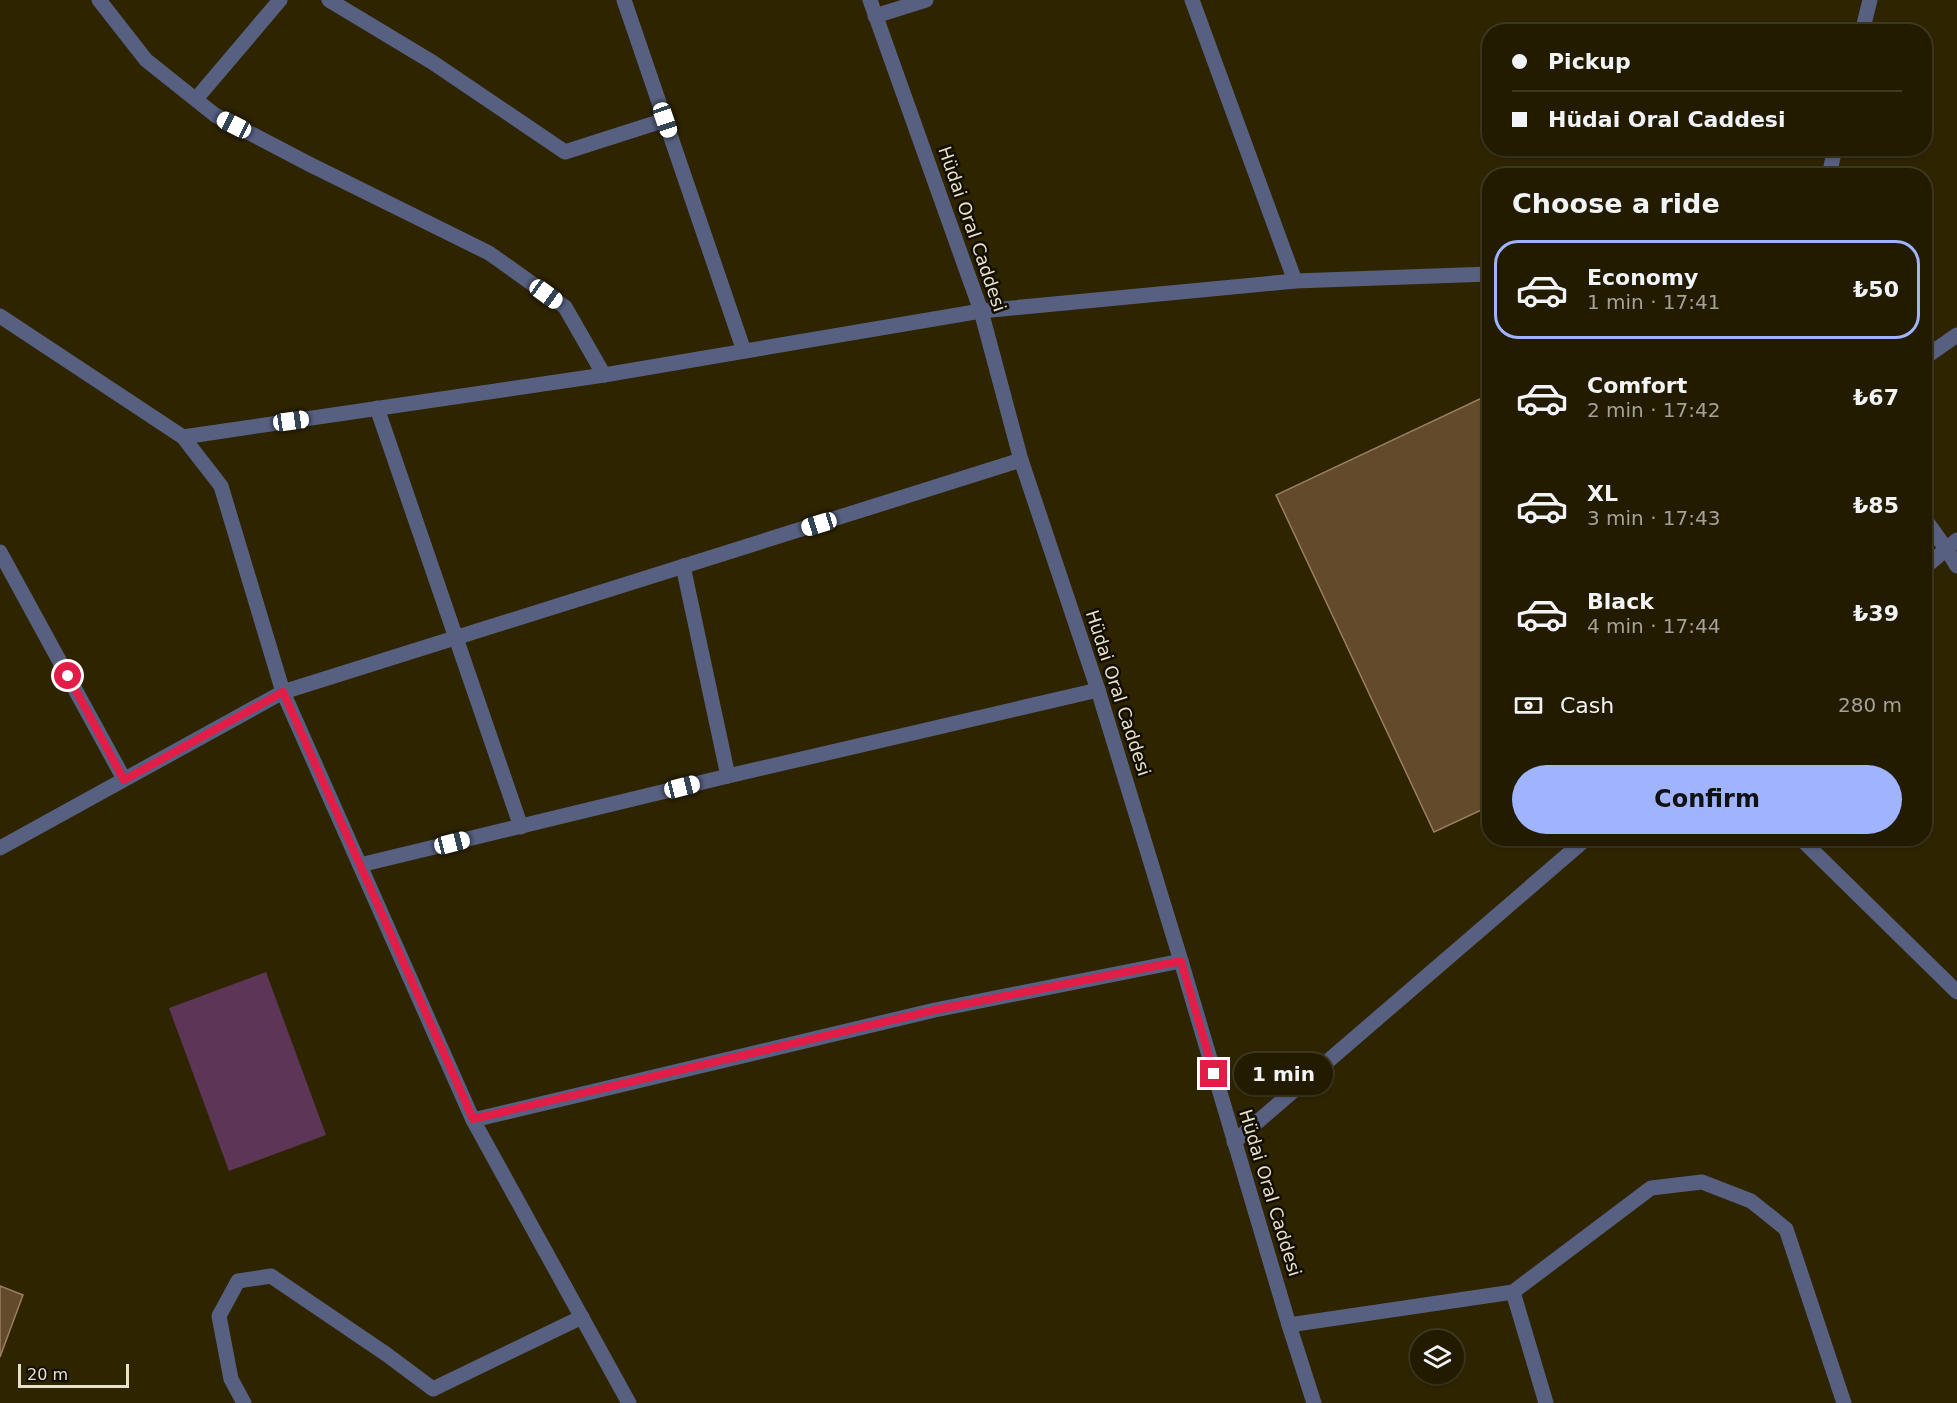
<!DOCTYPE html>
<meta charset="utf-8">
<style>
body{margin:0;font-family:"DejaVu Sans",sans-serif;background:#2f280f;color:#f1f3f6;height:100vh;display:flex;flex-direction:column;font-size:22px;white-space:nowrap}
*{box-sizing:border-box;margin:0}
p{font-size:20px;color:#a3a199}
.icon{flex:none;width:33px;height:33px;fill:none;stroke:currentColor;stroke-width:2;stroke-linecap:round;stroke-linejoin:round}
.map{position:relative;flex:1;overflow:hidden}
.sheet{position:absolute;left:1482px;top:168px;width:450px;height:678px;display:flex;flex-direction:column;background:#231b00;border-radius:24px;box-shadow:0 2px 4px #0004,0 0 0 2px #403922}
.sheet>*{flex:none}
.banner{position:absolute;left:1482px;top:24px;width:450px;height:132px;border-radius:24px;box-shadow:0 2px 4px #0004,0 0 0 2px #403922;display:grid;align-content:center;height:132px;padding:0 30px;background:#231b00}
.fabs{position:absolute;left:1410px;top:1330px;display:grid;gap:12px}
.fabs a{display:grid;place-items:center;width:54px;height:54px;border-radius:50%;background:#231b00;box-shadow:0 2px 4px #0004,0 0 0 2px #403922;font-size:30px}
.scale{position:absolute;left:18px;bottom:15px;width:111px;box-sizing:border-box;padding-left:6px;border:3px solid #e7e0cb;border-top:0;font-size:16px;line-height:21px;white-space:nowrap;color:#e7e0cb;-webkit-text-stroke:4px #130e02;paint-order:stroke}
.end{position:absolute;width:27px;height:27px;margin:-14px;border:8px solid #e11d48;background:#fff;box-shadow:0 0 0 3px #fff}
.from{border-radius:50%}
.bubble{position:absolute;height:42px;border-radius:21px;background:#231b00;box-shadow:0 2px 4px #0004,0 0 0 2px #403922;font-size:20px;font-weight:700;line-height:42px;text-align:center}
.car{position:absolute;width:18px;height:36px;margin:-18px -9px;border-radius:8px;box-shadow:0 0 4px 2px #0007;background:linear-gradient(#fff 24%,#345 0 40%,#fff 0 76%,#345 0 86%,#fff 0)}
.banner b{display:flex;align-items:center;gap:21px;height:57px;font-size:22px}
.banner b+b{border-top:2px solid #403922}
.banner i{width:15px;height:15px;background:#f1f3f6}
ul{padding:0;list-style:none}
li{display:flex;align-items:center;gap:18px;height:99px;margin:0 12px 9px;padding:0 18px;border:3px solid transparent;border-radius:24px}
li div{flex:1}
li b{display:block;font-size:22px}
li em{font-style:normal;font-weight:700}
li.on{border-color:#a0b3fd}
li>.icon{width:54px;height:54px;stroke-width:1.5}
h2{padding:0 30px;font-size:27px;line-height:72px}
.pay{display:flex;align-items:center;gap:15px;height:66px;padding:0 30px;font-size:22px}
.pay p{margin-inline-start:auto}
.cta{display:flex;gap:12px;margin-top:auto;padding:12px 30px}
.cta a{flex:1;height:69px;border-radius:36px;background:#a0b3fd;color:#111;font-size:24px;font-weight:700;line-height:69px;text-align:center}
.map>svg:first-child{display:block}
</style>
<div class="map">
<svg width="1957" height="1403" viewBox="0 0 1957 1403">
<rect width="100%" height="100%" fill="#2f2400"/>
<!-- grass -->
<path fill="#5d3557" d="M266,972L326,1135L229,1171L169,1008Z"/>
<!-- building -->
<g fill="#624a2a" stroke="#9a7f5f" stroke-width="1.5">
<path d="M1484,397L1490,409V806L1434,832L1276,495Z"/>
<path d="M0,1286L23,1295L0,1357Z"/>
</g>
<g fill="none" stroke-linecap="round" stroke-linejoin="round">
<!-- minor -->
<g stroke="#576081" stroke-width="15">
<path d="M99,0L146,60L215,115L309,164L489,253L565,307L604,375"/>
<path d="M329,0L432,62L565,152L665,120"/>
<path d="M624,0L744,351"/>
<path d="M1192,0L1295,281"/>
<path d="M875,16L926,0"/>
<path d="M1862,32L1870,0"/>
<path d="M196,99L280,0"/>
<path d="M1829,176L1835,148"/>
<path d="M1924,358L1957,335"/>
<path d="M377,408L521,827"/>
<path d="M183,437L604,375L981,311L1295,281L1490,274"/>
<path d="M1924,518L1947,550"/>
<path d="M0,552L124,779"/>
<path d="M683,566L728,776"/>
<path d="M283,692L1021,460"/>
<path d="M1800,838L1957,992"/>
<path d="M360,865L728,776L1098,690"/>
<path d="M473,1120L935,1010L1181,961"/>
<path d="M1513,1292L1546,1403"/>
<path d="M1289,1325L1513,1292L1651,1188L1702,1182L1751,1201L1786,1229L1844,1403"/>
<path d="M244,1403L231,1379L219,1316L238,1281L271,1276L386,1354L433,1389L582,1317"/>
</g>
<!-- tertiary -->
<g stroke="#576081" stroke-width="15">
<path d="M870,0L981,311L1021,460L1098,690L1181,961L1289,1325L1314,1403"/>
<path d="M0,316L183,437L221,486L283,692L473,1120L629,1403"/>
<path d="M1947,550L1957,566"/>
<path d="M1924,568L1957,540"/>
<path d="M0,848L283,692"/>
<path d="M1234,1142L1587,838"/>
</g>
</g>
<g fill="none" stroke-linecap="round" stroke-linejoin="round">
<!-- route -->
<path stroke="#e11d48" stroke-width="8" d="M68,676L124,780L283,692L473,1119L935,1010L1181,961L1214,1074"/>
</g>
<g text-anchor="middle" stroke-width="5" stroke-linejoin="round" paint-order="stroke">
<!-- street labels -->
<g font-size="18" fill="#e7e0cb" stroke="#130e02">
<text transform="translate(972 229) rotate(71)" y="6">Hüdai Oral Caddesi</text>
<text transform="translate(1118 693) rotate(72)" y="6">Hüdai Oral Caddesi</text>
<text transform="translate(1270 1193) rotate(73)" y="6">Hüdai Oral Caddesi</text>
</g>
</g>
</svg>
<div class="fabs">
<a><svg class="icon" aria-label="layers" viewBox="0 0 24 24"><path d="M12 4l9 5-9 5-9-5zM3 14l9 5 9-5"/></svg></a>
</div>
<div class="scale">20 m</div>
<i class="end from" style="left:68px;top:676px"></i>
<i class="end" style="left:1214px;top:1074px"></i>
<div class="bubble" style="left:1234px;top:1053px;width:99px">1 min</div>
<i class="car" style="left:665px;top:120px;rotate:161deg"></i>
<i class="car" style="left:234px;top:125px;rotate:297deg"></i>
<i class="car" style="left:546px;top:294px;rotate:126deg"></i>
<i class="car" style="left:291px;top:421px;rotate:82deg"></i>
<i class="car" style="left:819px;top:524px;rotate:253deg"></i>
<i class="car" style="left:682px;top:787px;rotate:76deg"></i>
<i class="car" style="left:452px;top:843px;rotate:76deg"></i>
<div class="banner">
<b><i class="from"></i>Pickup</b>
<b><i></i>Hüdai Oral Caddesi</b>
</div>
<section class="sheet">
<h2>Choose a ride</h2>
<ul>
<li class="on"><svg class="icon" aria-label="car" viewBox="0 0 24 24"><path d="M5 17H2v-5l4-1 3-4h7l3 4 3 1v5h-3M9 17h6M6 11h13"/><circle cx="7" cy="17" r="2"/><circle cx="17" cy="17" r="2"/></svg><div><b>Economy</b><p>1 min · 17:41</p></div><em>₺50</em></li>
<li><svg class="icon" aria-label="car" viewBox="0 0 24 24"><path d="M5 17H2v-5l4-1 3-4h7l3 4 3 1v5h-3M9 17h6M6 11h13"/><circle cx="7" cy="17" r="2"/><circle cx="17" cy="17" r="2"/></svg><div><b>Comfort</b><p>2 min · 17:42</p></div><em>₺67</em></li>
<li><svg class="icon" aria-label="car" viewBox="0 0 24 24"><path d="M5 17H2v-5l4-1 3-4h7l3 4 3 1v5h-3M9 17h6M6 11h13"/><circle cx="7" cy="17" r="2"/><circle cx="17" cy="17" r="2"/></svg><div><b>XL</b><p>3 min · 17:43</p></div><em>₺85</em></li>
<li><svg class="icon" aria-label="car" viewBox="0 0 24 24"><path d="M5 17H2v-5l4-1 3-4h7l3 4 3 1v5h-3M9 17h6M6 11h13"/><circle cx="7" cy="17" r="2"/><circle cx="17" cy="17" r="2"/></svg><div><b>Black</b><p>4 min · 17:44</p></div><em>₺39</em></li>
</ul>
<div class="pay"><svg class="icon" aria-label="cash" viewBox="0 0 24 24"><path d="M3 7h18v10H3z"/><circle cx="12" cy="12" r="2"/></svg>Cash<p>280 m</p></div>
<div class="cta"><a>Confirm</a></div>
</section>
</div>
